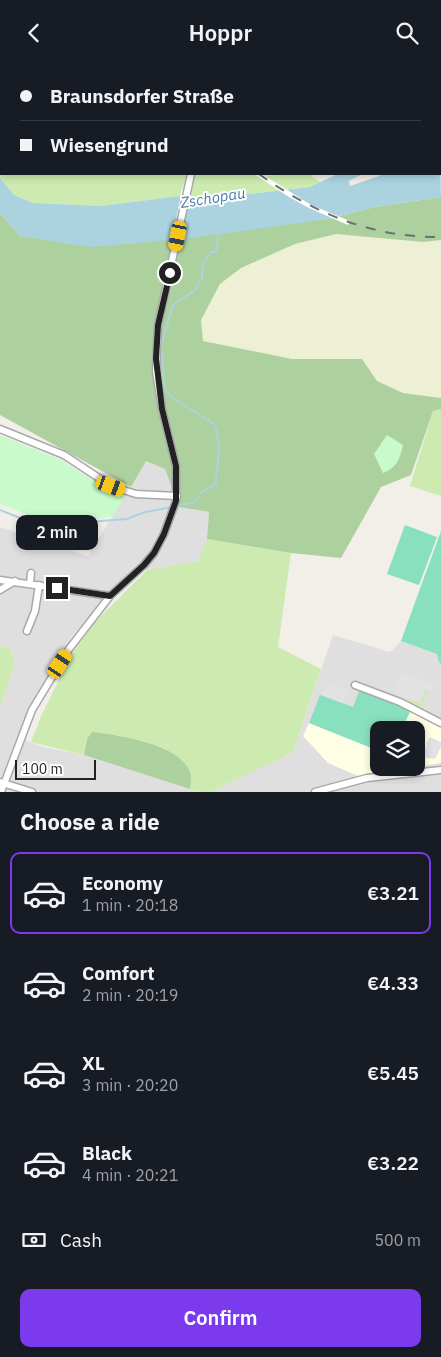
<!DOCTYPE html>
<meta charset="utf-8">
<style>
body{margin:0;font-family:"IBM Plex Sans",sans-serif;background:#20242c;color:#f1f3f6;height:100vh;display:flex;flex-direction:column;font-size:19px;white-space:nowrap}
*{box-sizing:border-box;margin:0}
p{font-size:16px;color:#9ea1a6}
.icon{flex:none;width:28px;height:28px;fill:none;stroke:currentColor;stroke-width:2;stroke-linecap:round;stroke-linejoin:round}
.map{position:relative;height:727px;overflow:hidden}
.drawer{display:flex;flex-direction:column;background:#171b24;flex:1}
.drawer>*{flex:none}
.banner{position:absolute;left:0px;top:0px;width:441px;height:110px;box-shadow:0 2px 8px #0003;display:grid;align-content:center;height:110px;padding:0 20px;background:#171b24}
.fabs{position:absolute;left:370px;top:656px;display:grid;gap:10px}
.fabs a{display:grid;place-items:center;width:55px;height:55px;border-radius:10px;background:#171b24;box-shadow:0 2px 8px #0003;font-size:25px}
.scale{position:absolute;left:15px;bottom:12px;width:81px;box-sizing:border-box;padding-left:5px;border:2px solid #222;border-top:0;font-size:14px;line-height:18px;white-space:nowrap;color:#222;-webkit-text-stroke:4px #fff;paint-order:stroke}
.end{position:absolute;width:22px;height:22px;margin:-11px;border:6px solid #222;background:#fff;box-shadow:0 0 0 2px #fff}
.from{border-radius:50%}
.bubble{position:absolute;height:35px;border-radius:10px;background:#171b24;box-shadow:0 2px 8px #0003;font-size:16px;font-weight:600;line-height:35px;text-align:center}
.car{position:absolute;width:15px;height:30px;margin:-15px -8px;border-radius:6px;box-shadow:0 0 4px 1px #0007;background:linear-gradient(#f5c518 24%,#345 0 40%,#f5c518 0 76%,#345 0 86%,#f5c518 0)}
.banner b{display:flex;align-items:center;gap:18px;height:48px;font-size:19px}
.banner b+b{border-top:1px solid #363941}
.banner i{width:12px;height:12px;background:#f1f3f6}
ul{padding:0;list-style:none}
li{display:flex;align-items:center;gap:15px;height:82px;margin:0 10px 8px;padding:0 10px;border:2px solid transparent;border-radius:10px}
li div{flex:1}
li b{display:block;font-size:19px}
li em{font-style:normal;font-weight:600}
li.active{border-color:#7c3aed}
li>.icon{width:45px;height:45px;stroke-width:1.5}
h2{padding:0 20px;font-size:22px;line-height:60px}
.pay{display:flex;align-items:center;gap:12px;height:55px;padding:0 20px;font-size:19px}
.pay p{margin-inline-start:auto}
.action{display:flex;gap:10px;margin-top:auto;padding:10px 20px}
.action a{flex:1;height:58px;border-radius:10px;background:#7c3aed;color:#fff;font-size:20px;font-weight:600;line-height:58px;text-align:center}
header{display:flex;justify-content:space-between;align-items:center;height:65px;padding:0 20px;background:#171b24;font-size:22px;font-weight:600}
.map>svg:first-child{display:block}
</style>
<header><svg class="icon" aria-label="back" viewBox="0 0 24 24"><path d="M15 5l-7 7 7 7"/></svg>Hoppr<svg class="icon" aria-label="search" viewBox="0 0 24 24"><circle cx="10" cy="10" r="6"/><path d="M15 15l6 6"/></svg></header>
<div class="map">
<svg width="441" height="727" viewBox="0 0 441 727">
<rect width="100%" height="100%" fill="#f2efe9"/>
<!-- residential -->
<g fill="#e0dfdf" fill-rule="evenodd">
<path d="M247,0H359V1Z"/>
<path d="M146,396L165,404L179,442L209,447L207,474L198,496L147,505L137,500L72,571L30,645L18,673L44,682L84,690L200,727H0V637H2L15,597L10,583L0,581V462L88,491Z"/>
<path d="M333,570L390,587L401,576L438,589L439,597L441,599V727H211L293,687ZM379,665H416V702H379Z"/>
</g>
<!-- education -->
<g fill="#ffffe5">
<path d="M411,645L441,661V698L416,702V665H401Z"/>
<path d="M309,658L379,686V702L412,703L358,711L328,698L303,671Z"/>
</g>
<!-- farmland -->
<path fill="#eef0d5" d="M336,169L423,177L441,175V333L403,328L377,316L362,294H292L203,276L201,255L220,219L241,203L295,179Z"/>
<!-- grass -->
<g fill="#cdebb0">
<path d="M0,0L74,1H1V109H187L180,131L101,141L33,138L14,130L0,113Z"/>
<path d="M196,109H253L256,111L309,109L321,118L310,122L214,133L191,132L193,115Z"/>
<path d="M441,344V431L410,421L433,346Z"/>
<path d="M207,474L291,488L278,582L321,604L293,687L211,727H200L190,724L191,711L164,683L140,675L116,670L87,674L84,690L31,677L42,649L73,587L97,555L147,505L198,496Z"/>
<path d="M0,581L10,583L15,597L2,637H0Z"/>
<path d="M425,624L428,626L421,643L408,638L409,634L420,637Z"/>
</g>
<!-- forest -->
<g fill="#add19e">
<path d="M72,0H176L75,1Z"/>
<path d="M441,132V175L423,177L336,169L295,179L241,203L220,219L201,255L203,276L292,294H362L377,316L403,328L441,333V344L433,346L411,410L381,422L341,493L291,488L207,474L209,447L179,442L165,404L146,396L131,422L0,350V148L20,171L328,154L374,142Z"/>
<path d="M92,667C119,670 176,678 189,705C192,711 191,717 190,724L84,690L87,674Z"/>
</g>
<!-- park -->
<g fill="#c8facc">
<path d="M0,370L61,395L111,427L125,431L113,451L56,459L38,457L24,448L0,439Z"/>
<path d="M387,370L403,380C400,393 397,403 383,408L374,389Z"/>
</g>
<!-- pitch -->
<g fill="#88e0be">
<path d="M405,460L437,472L419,520L387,509Z"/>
<path d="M441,466V599L439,597L437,589L401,576Z"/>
<path d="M360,624L411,645L401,665H379V686L309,658L320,630L353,642Z"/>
</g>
<!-- parking -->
<g fill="#e2e2e2">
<path d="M402,607L434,619L431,627L425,625L420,638L393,628Z"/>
<path d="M327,618L348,625L343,638L322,630Z"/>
<path d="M430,672L441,677V682L435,694L421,692L427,681L426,679Z"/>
</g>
<!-- water -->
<path fill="#aad3df" d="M440,96L441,132L374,142L328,154L184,174L91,182L20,171L0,148V113L14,130L33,138L101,141L180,131L214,133L310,122L338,109H363L349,116L350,121L385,109H440Z"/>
<!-- pier -->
<g fill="#fff">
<path d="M254,109H262L311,140L350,156L348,160L309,143L289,132Z"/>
<path d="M182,124L191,125L179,187L170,186Z"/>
</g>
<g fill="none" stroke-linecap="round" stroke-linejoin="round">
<!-- stream -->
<g stroke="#aad3df" stroke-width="2">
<path d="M177,441L194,437L202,427L216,419C216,400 223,378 214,359L170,331L165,322L161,280L173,240L194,226L202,213L203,199L211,187H216L218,169"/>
<path d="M0,445L25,455L34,462L54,464L84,460L88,457L127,454L145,447L173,442"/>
</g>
<defs>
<g id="minor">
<path d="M261,1V0"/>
<path d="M0,364L64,390L111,421L136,429L177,431"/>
<path d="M0,515L110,531"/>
<path d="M30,518L31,508"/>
<path d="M0,525L15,516"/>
<path d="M27,566L35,546L39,520"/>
<path d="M355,620L400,637L441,658"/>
<path d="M0,717L32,727"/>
<path d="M1,727L32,645L69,584L110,531L144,500L154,488L164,469L176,436V401L162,344L156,306L158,260L191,109"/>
<path d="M315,727L367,713L441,705"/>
</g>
</defs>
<!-- minor casing -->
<use href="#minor" stroke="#a9a9a9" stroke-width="9"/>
<!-- minor -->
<use href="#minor" stroke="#fff" stroke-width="6"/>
<!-- rail -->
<g stroke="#707070" stroke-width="2" stroke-dasharray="10 10" stroke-linecap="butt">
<path d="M105,0L106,1"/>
<path d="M259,109C313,148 373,173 441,172"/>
</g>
</g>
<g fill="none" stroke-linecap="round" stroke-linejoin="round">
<!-- route -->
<path stroke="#222" stroke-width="6" d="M57,523L110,531L144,500L154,488L164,469L176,436V401L162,344L156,294L158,260L170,208"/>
</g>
<g text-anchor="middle" stroke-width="4" stroke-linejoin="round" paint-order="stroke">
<!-- water labels -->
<g font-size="15" font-style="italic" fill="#4a7aab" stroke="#fff">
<text transform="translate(213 133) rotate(-9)" y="5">Zschopau</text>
</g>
</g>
</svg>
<div class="fabs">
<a><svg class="icon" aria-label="layers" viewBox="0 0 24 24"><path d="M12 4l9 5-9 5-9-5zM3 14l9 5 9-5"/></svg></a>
</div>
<div class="scale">100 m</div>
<i class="end from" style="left:170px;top:208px"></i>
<i class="end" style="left:57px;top:523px"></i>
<div class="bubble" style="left:16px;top:450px;width:82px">2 min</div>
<i class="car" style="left:178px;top:171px;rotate:191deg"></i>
<i class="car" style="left:111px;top:421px;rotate:110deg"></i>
<i class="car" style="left:60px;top:599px;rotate:33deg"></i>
<div class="banner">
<b><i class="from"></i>Braunsdorfer Straße</b>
<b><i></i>Wiesengrund</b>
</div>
</div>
<section class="drawer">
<h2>Choose a ride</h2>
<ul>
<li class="active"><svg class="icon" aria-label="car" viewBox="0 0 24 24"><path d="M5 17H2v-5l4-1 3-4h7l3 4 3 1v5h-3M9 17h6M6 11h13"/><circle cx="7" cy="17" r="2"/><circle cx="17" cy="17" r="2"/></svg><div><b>Economy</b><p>1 min · 20:18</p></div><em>€3.21</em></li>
<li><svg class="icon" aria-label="car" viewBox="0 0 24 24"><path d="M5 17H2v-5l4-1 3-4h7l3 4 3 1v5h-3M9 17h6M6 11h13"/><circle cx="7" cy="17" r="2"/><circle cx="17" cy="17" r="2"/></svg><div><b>Comfort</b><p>2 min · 20:19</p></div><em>€4.33</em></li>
<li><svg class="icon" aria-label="car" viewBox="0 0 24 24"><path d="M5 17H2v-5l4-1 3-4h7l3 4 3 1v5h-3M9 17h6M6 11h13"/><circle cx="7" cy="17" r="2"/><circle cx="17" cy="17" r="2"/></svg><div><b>XL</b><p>3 min · 20:20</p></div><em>€5.45</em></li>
<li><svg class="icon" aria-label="car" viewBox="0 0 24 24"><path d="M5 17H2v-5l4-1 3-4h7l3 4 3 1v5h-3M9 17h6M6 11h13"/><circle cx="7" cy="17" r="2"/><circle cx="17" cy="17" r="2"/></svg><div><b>Black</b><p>4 min · 20:21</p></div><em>€3.22</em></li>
</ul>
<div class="pay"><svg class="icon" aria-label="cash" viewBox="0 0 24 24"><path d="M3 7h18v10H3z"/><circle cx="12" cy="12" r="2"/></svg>Cash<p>500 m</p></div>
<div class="action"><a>Confirm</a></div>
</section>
